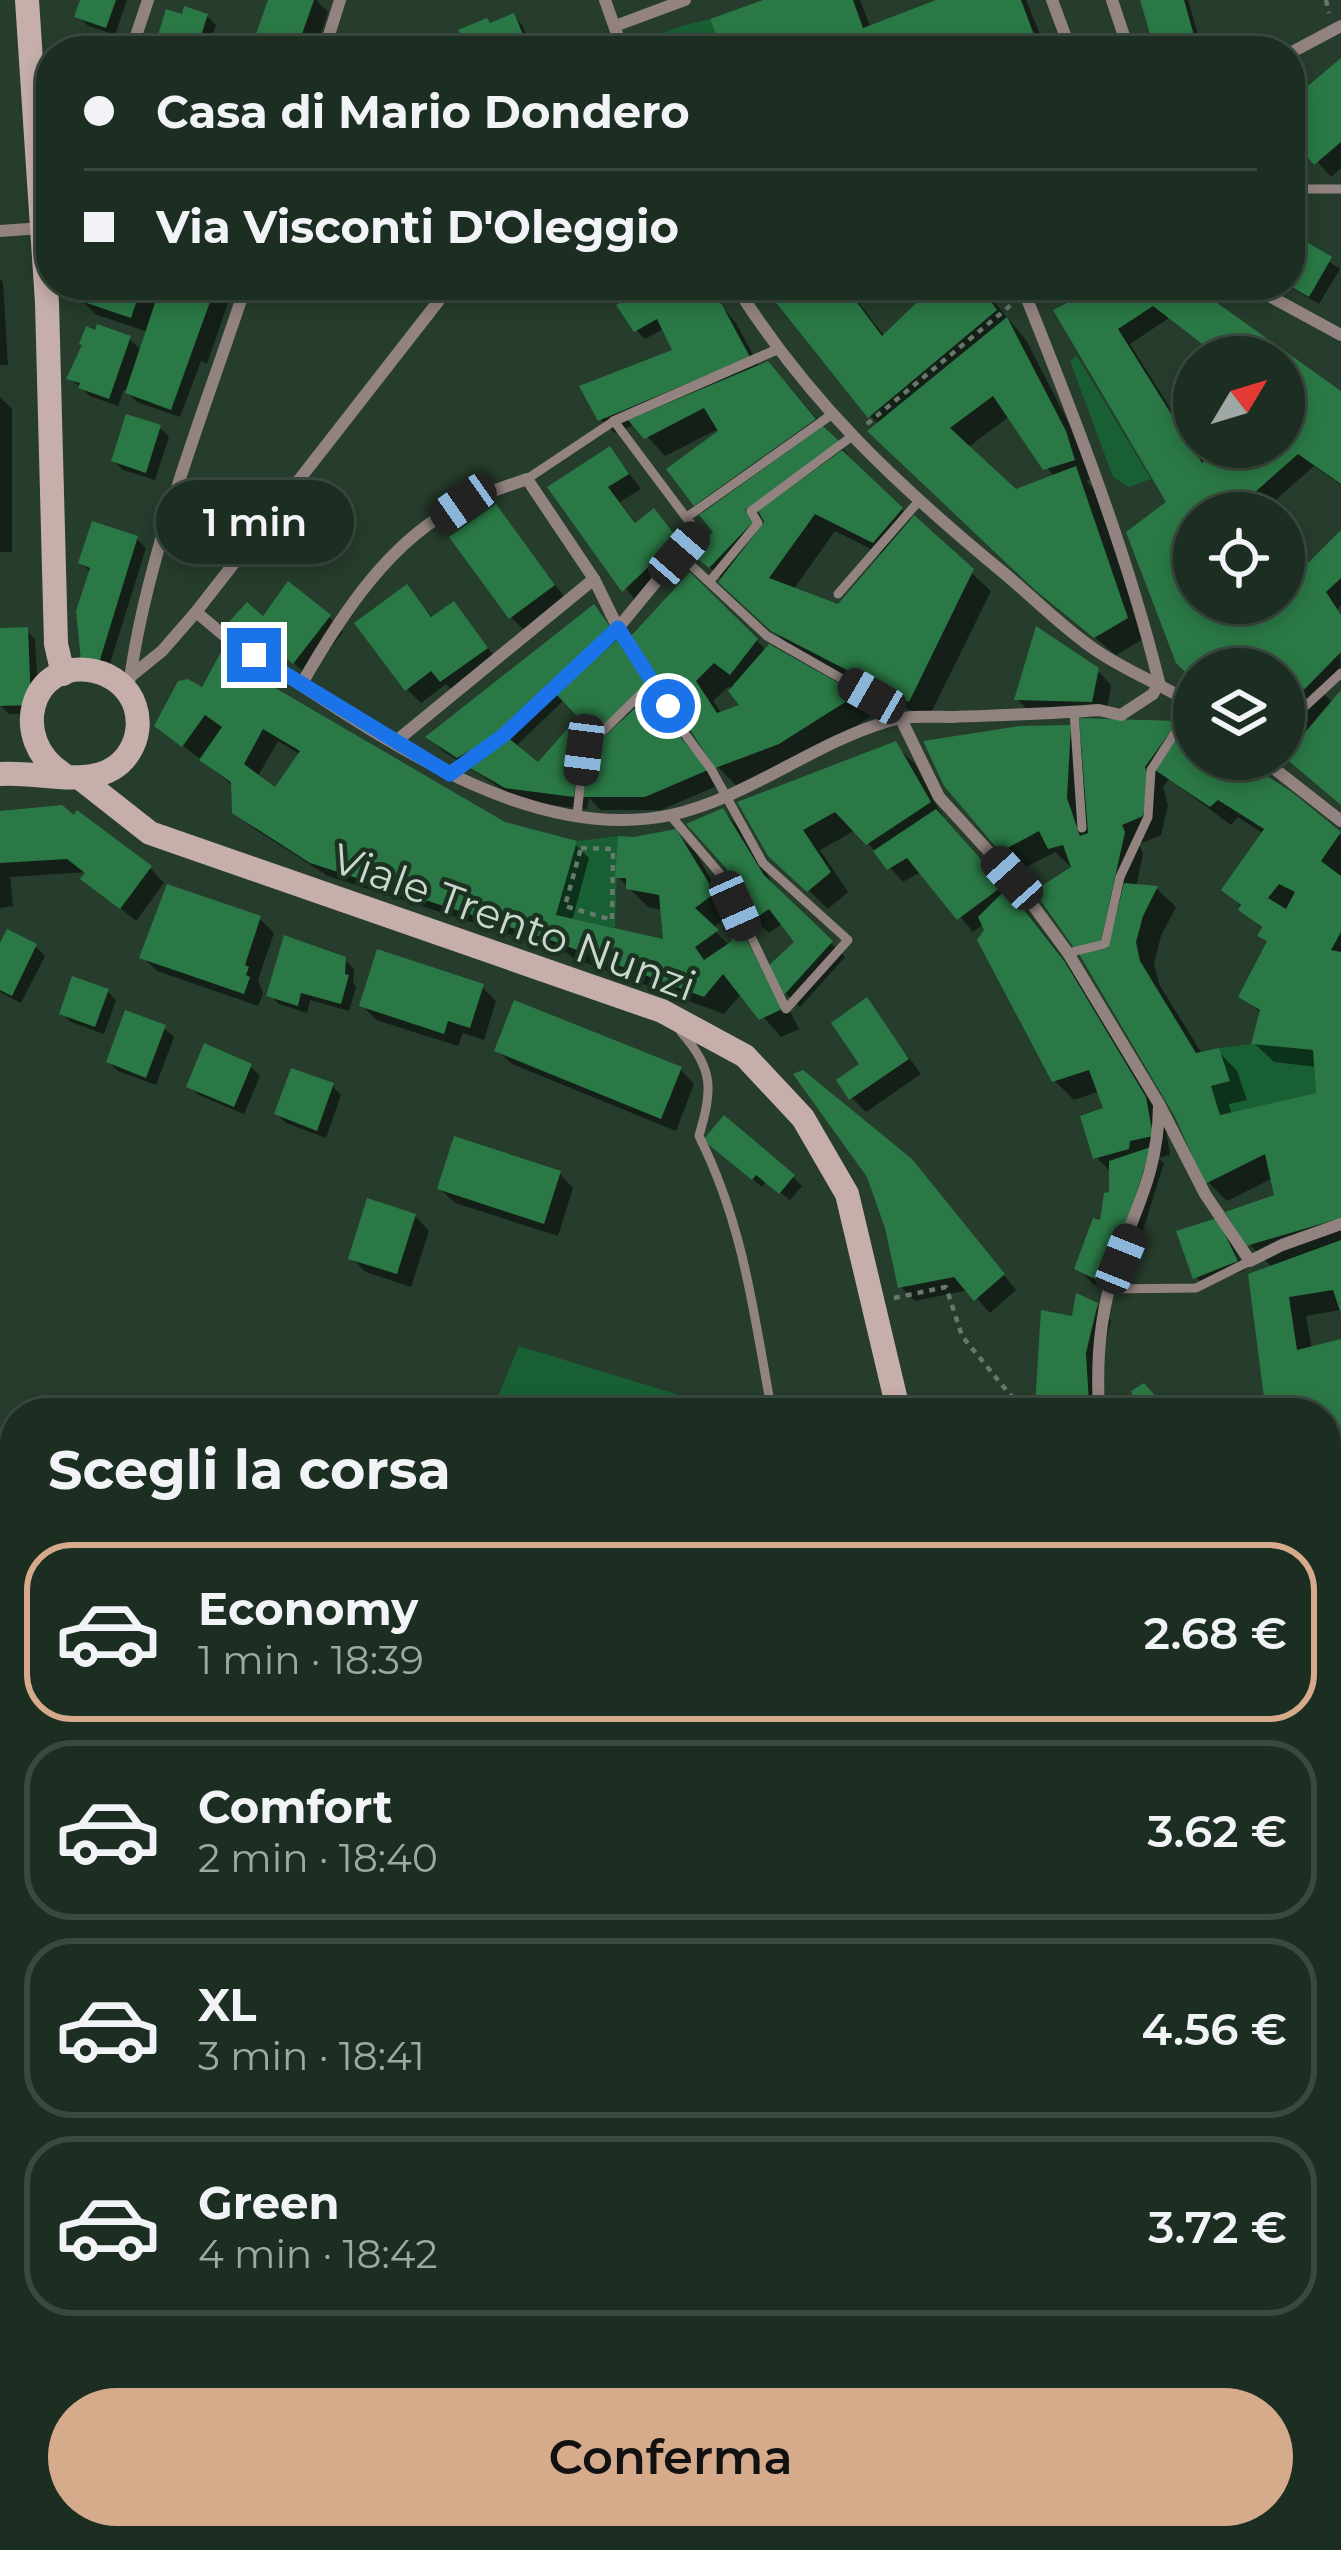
<!DOCTYPE html>
<html lang="it">
<meta charset="utf-8">
<style>
body{margin:0;font-family:Montserrat,sans-serif;background:#29392e;color:#f1f3f6;height:100vh;display:flex;flex-direction:column;font-size:45px;white-space:nowrap}
*{box-sizing:border-box;margin:0}
p{font-size:39px;color:#a0a8a5}
.icon{flex:none;width:66px;height:66px;fill:none;stroke:currentColor;stroke-width:2;stroke-linecap:round;stroke-linejoin:round}
.map{position:relative;flex:1;overflow:hidden}
.sheet{position:absolute;left:0px;top:1398px;width:1341px;height:1152px;display:flex;flex-direction:column;background:#1c2d21;border-radius:48px 48px 0 0;box-shadow:0 6px 18px #0003,0 0 0 3px #3a493f}
.sheet>*{flex:none}
.banner{position:absolute;left:36px;top:36px;width:1269px;height:264px;border-radius:48px;box-shadow:0 6px 18px #0003,0 0 0 3px #3a493f;display:grid;align-content:center;height:264px;padding:0 48px;background:#1c2d21}
.needle{width:78px;rotate:52deg}
.controls{position:absolute;left:1173px;top:336px;display:grid;gap:24px}
.controls a{display:grid;place-items:center;width:132px;height:132px;border-radius:50%;background:#1c2d21;box-shadow:0 6px 18px #0003,0 0 0 3px #3a493f;font-size:60px}
.end{position:absolute;width:54px;height:54px;margin:-27px;border:15px solid #1a73e8;background:#fff;box-shadow:0 0 0 6px #fff}
.from{border-radius:50%}
.bubble{position:absolute;height:84px;border-radius:42px;background:#1c2d21;box-shadow:0 6px 18px #0003,0 0 0 3px #3a493f;font-size:39px;font-weight:600;line-height:84px;text-align:center}
.car{position:absolute;width:36px;height:72px;margin:-36px -18px;border-radius:15px;box-shadow:0 0 9px 3px #0007;background:linear-gradient(#222 24%,#8ab4d8 0 40%,#222 0 76%,#8ab4d8 0 86%,#222 0)}
.banner b{display:flex;align-items:center;gap:42px;height:114px;font-size:45px}
.banner b+b{border-top:3px solid #3a493f}
.banner i{width:30px;height:30px;background:#f1f3f6}
ul{padding:0;list-style:none}
li{display:flex;align-items:center;gap:36px;height:180px;margin:0 24px 18px;padding:0 24px;border:6px solid #3a493f;border-radius:48px}
li div{flex:1}
li b{display:block;font-size:45px}
li em{font-style:normal;font-weight:600}
li.current{border-color:#d6ab8b}
li>.icon{width:108px;height:108px;stroke-width:1.5}
h2{padding:0 48px;font-size:54px;line-height:144px}
.action{display:flex;gap:24px;margin-top:auto;padding:24px 48px}
.action a{flex:1;height:138px;border-radius:72px;background:#d6ab8b;color:#111;font-size:48px;font-weight:600;line-height:138px;text-align:center}
.map>svg:first-child{display:block}
</style>
<div class="map">
<svg width="1341" height="2550" viewBox="0 0 1341 2550">
<rect width="100%" height="100%" fill="#263c2c"/>
<!-- green -->
<g fill="#185f33">
<path d="M710,19L722,51H648C656,28 689,25 710,19Z"/>
<path d="M1077,356L1151,479L1129,487L1113,477L1070,361Z"/>
<path d="M618,836L615,928L557,915L577,841Z"/>
<path d="M1251,1044L1313,1050L1316,1093L1220,1115L1211,1086L1230,1080L1219,1048Z"/>
<path d="M519,1346L738,1413H491Z"/>
<path d="M15,1848V2535H795L799,2550H0V1860Z"/>
</g>
<!-- shadow -->
<g fill="#0007" fill-rule="evenodd">
<path d="M83,0H127L115,35L87,25L78,16Z"/>
<path d="M271,0H316L328,12L315,51H253Z"/>
<path d="M772,0H860L871,29L944,0H1026L1047,51H726Z"/>
<path d="M1143,0H1188L1202,48L1159,51Z"/>
<path d="M207,16L216,25L207,51H156L183,18Z"/>
<path d="M513,16L522,25L533,51H465Z"/>
<path d="M1341,65V168L1331,177L1290,131V105Z"/>
<path d="M1292,237L1340,269L1319,304L1287,285Z"/>
<path d="M0,279L3,282L8,365H0Z"/>
<path d="M86,285H212L229,300L207,364L201,361L180,417L137,402L124,389L118,406L90,396L70,378L129,339L142,351L148,332L95,314L81,299Z"/>
<path d="M656,285H704L736,323L760,368L787,384L851,458L848,460L991,591L928,719L794,650L696,554L717,532L696,504L724,426L665,456L636,424L615,433L600,419L676,352L665,328L645,339L636,330ZM835,531L883,555L839,607L793,590Z"/>
<path d="M766,285H845L885,337L940,285H1011L990,297L1026,340L1084,453L1092,479L1086,481L1094,489L1145,638L1116,655L1058,608L871,416ZM1010,416L1055,478L1016,493L967,448Z"/>
<path d="M1109,285H1187L1341,394V485L1314,466L1261,513H1194V603H1284V550L1303,573L1341,534V605L1338,608L1341,679L1324,694L1333,703L1341,694V804L1300,739L1292,731L1284,740V669H1194V676L1170,503L1057,311ZM1169,318L1220,357H1284V447H1224L1205,464L1130,344Z"/>
<path d="M0,397L12,409V552H0Z"/>
<path d="M160,428L169,437L155,480L123,470L114,461Z"/>
<path d="M610,449L641,489L620,502L637,525L667,526L690,555L638,604L551,488Z"/>
<path d="M495,508L567,600L525,631L511,617Z"/>
<path d="M137,539L146,548L107,673L94,669L92,573L81,563Z"/>
<path d="M690,577L767,651L770,648L856,696L875,714L798,763L736,785L717,766L634,637ZM729,686L744,706L722,714L713,701Z"/>
<path d="M407,588L434,619L454,605L500,663L456,694L446,684L421,703L407,689Z"/>
<path d="M594,608L623,644L619,647L659,699L691,752L719,785L661,810H601L589,798L587,809L522,802L443,751L430,738ZM565,699L582,717L538,766L515,747Z"/>
<path d="M329,617L343,632L309,676L264,638L245,674L504,824L575,844L589,858L572,921L667,943L663,910L648,907L618,877L675,832L695,852L731,913L750,932L769,970L798,943L783,923L769,933L755,919L729,866L723,811L737,825L777,891L845,957L800,1007L776,984L799,1029L781,1037L742,993L724,1014L573,958L568,953L328,876L250,826L235,811L234,786L157,725L203,692L236,630L263,620ZM278,741L301,755L276,791L257,778ZM727,916L736,943L730,946L712,928Z"/>
<path d="M26,630L35,639L39,713L9,714L0,705V631Z"/>
<path d="M1097,670L1111,685L1106,715L1031,713L1017,699Z"/>
<path d="M1177,724L1194,734V759H1234L1290,795L1341,836V1310L1306,1316L1312,1349L1341,1342V1463L1327,1465L1336,1518L1326,1516V1413H1269L1273,1268L1249,1244L1278,1197L1273,1178L1227,1201L1208,1182L1177,1116L1084,956L1073,869L1055,852L1022,869L1002,850L1070,728L1084,742ZM1169,779L1231,825L1238,817L1264,834L1225,890L1263,930L1261,935L1270,945L1242,996L1262,1014L1254,1043L1274,1062L1317,1067L1319,1095L1232,1115L1229,1104L1247,1100L1237,1071L1218,1051L1202,1054L1159,984L1154,963L1161,936L1176,907L1157,889L1136,887L1143,854L1139,844L1161,835L1168,805L1163,787Z"/>
<path d="M895,745L915,764L946,823L1026,911L1083,984L1164,1119L1170,1155L1158,1158L1164,1163L1140,1240H1135L1116,1294L1092,1283L1078,1268L1102,1223L1112,1195V1173L1096,1157L1107,1110L1100,1091L1074,1100L1055,1081L985,923L973,932L922,871L903,882L856,830L820,850L848,892L828,909L771,854Z"/>
<path d="M0,814L150,868L164,883L136,921L84,879L89,872L10,877L13,906L0,908Z"/>
<path d="M260,919L274,933L258,980L263,994L258,1006L157,971L143,957Z"/>
<path d="M36,947L45,956L21,1003L0,992V950Z"/>
<path d="M344,959L354,969L353,983L356,987L349,1011L310,1000L307,1013L279,1004L270,995Z"/>
<path d="M482,987L496,1001L484,1040L463,1033L458,1046L376,1020L362,1005Z"/>
<path d="M107,991L116,1000L104,1034L71,1022L62,1013Z"/>
<path d="M867,1001L921,1074L866,1112L852,1098L863,1065Z"/>
<path d="M164,1028L174,1037L156,1085L118,1071L109,1062Z"/>
<path d="M497,1050L680,1069L694,1084L676,1131L512,1064Z"/>
<path d="M251,1067L260,1076L244,1114L199,1095L190,1086Z"/>
<path d="M332,1086L341,1095L326,1138L286,1123L277,1114Z"/>
<path d="M716,1148L793,1177L802,1186L790,1200L766,1181L762,1187Z"/>
<path d="M559,1173L573,1188L558,1236L455,1203L440,1189Z"/>
<path d="M926,1177L1016,1290L990,1313L969,1290L915,1301L901,1287Z"/>
<path d="M415,1216L429,1231L411,1287L366,1272L352,1258Z"/>
<path d="M1225,1231L1245,1270L1205,1286L1196,1277Z"/>
<path d="M1096,1305L1111,1320L1099,1369L1101,1413H1046L1038,1405L1074,1319Z"/>
<path d="M1341,1639V1680L1326,1665V1640Z"/>
<path d="M1341,1718V1841L1326,1837V1773Z"/>
<path d="M991,2535H1037L1040,2550H994Z"/>
<path d="M1178,2535H1294L1305,2549L1187,2550Z"/>
</g>
<g fill="none" stroke-linecap="round" stroke-linejoin="round">
<!-- stream -->
<path stroke="#3d5c47" stroke-width="8" d="M0,1823L15,1811"/>
</g>
<!-- building -->
<g fill="#2a7845" fill-rule="evenodd">
<path d="M80,0H116L106,28L74,17Z"/>
<path d="M268,0H314L296,51H250Z"/>
<path d="M763,0H853L863,28L936,0H1021L1040,51H722L710,19Z"/>
<path d="M1140,0H1184L1195,39L1155,51Z"/>
<path d="M184,6L208,14L196,51H153L166,9L182,14Z"/>
<path d="M514,13L529,49L461,51L460,47L465,45L458,30L487,18L490,23Z"/>
<path d="M1341,58V142L1314,165L1290,135V101Z"/>
<path d="M1290,232L1332,257L1309,297L1290,286Z"/>
<path d="M83,285H142L131,318L78,300Z"/>
<path d="M161,285H216L171,410L125,393Z"/>
<path d="M649,285H705L722,305L750,357L598,421L579,386L672,350L657,319L634,332L616,305Z"/>
<path d="M762,285H844L882,336L935,285H979L997,310L868,418Z"/>
<path d="M1102,285H1192L1341,391V484L1298,454L1245,501L1255,513H1194V603H1284V549L1301,570L1341,530V578L1326,592L1341,615V652L1284,710V669H1194V681L1176,663L1126,532L1166,502L1053,310ZM1153,306L1219,357H1284V447H1220L1202,463L1118,329Z"/>
<path d="M1007,317L1066,431L1075,460L1043,470L993,396L950,428L1016,489L1076,466L1128,618L1094,638L1035,590L867,431Z"/>
<path d="M97,324L131,336L109,399L78,388L80,383L66,379L82,345L79,344L86,326L95,330Z"/>
<path d="M768,361L816,419L694,506L666,469L718,431L704,408L644,439L628,420Z"/>
<path d="M126,414L161,425L146,473L111,461Z"/>
<path d="M823,426L840,442L745,510L753,522L709,568L692,554L713,532L699,515Z"/>
<path d="M610,446L629,474L608,487L635,523L654,508L678,539L622,592L547,487Z"/>
<path d="M842,450L903,508L873,543L815,514L769,578L838,604L914,515L974,569L909,702L771,631L718,582L764,522L758,511Z"/>
<path d="M496,504L555,585L509,619L449,537Z"/>
<path d="M92,521L138,536L98,666L81,661L76,611L90,568L78,563Z"/>
<path d="M690,572L758,639L730,675L714,663L696,681L717,713L739,705L728,691L769,644L858,694L779,744L715,768L630,637Z"/>
<path d="M288,581L331,615L293,664L253,630L236,665L505,822L577,841L556,915L663,939L659,895L626,889V878H615L618,836L634,837L676,829L715,893L695,908L719,930L695,947L704,960L732,941L723,912L731,909L782,1009L759,1020L723,974L704,997L550,940L310,863L232,813L231,782L199,760L222,727L205,715L182,747L154,726L178,681L188,679L202,687L233,630L227,624L247,602L263,616ZM263,729L300,751L275,787L244,764Z"/>
<path d="M407,584L431,617L454,601L488,648L440,682L431,671L405,691L354,623Z"/>
<path d="M594,604L611,628L501,733L457,758L425,737Z"/>
<path d="M1036,626L1099,668L1092,702L1014,700Z"/>
<path d="M28,627L31,705L0,706V628Z"/>
<path d="M617,640L646,683L580,749L574,797L505,788L470,768L507,737L538,762L578,717L555,693Z"/>
<path d="M1341,690V805L1284,757Z"/>
<path d="M652,692L678,734L708,770L645,797H583L589,751Z"/>
<path d="M1079,718L1178,721L1145,767L1150,784L1143,816L1122,825L1125,832L1101,941L1074,948L1034,891L1071,867L1063,845L1048,849L1039,831L1000,852L944,786L923,741L1019,726L1071,725L1067,798L1080,836L1088,833Z"/>
<path d="M1185,725L1194,730V759H1240L1292,792L1341,832L1321,861L1341,876V932L1331,950L1341,952V1218L1246,1246L1225,1212L1274,1195L1265,1154L1205,1184L1175,1117L1079,954L1108,948L1124,883L1158,886L1143,916L1136,942L1140,961L1196,1053L1219,1048L1230,1081L1211,1086L1220,1115L1316,1093L1313,1050L1251,1044L1260,1010L1238,997L1267,941L1257,936L1262,927L1238,910L1241,905L1221,890L1264,829L1218,800L1210,807L1155,770ZM1279,884L1295,892L1286,909L1268,898Z"/>
<path d="M896,741L931,802L866,845L835,812L803,830L831,872L807,892L768,856L737,802Z"/>
<path d="M62,805L74,815L77,810L152,866L120,909L80,879L85,873L67,859L0,863V811Z"/>
<path d="M723,808L764,875L833,941L784,995L767,967L794,942L769,909L753,920L726,868L686,824Z"/>
<path d="M936,809L1004,885L957,920L907,858L887,870L873,851Z"/>
<path d="M167,884L261,916L245,965L249,967L246,975L250,977L244,994L139,958Z"/>
<path d="M1007,888L1065,962L1146,1097L1153,1136L1130,1141L1129,1149L1093,1159L1080,1116L1103,1108L1089,1070L1052,1082L977,940L984,930L978,917Z"/>
<path d="M7,929L37,944L12,996L0,990V943Z"/>
<path d="M284,935L346,957L345,974L349,975L341,1004L301,993L298,1006L266,996Z"/>
<path d="M377,949L484,984L470,1028L448,1021L444,1034L359,1006Z"/>
<path d="M72,976L109,989L95,1027L59,1014Z"/>
<path d="M867,997L909,1059L849,1100L836,1080L859,1064L831,1023Z"/>
<path d="M514,1000L682,1067L661,1119L494,1051Z"/>
<path d="M125,1010L166,1025L146,1078L106,1062Z"/>
<path d="M204,1043L252,1064L234,1107L186,1087Z"/>
<path d="M291,1068L334,1083L317,1131L274,1114Z"/>
<path d="M803,1070L912,1159L1005,1274L974,1301L954,1277L898,1288L885,1228L867,1177L793,1074Z"/>
<path d="M724,1115L795,1175L779,1194L756,1175L752,1180L703,1140Z"/>
<path d="M454,1136L561,1171L544,1224L437,1189Z"/>
<path d="M1151,1147L1126,1227H1121L1101,1282L1074,1269L1093,1218L1100,1220L1104,1193L1109,1192V1161Z"/>
<path d="M367,1198L416,1214L397,1274L348,1259Z"/>
<path d="M1217,1218L1238,1261L1193,1279L1176,1231Z"/>
<path d="M1341,1240V1314L1333,1290L1289,1297L1297,1350L1341,1339V1441L1326,1444V1413H1266L1248,1274Z"/>
<path d="M1076,1293L1098,1303L1086,1353L1089,1404L1035,1406L1041,1310L1072,1316Z"/>
<path d="M1144,1383L1170,1413H1138L1131,1391Z"/>
<path d="M1341,1636V1666L1326,1665V1637Z"/>
<path d="M1339,1712H1341L1340,1831L1326,1828V1764Z"/>
<path d="M988,2535H1032L1035,2550H991Z"/>
<path d="M1174,2535H1280L1260,2550H1185Z"/>
</g>
<g fill="none" stroke-linecap="round" stroke-linejoin="round">
<!-- minor-tunnel -->
<path stroke="#3f5344" stroke-width="12" stroke-dasharray="12 6" stroke-linecap="butt" d="M226,637L255,655"/>
<!-- path -->
<g stroke="#66796b" stroke-width="4.5" stroke-dasharray="6 6" stroke-linecap="butt">
<path d="M1326,0L1329,13"/>
<path d="M867,424L1011,305"/>
<path d="M184,532L221,551"/>
<path d="M581,848L613,849L612,920L565,906Z"/>
<path d="M894,1298L946,1287L962,1336L1025,1413"/>
<path d="M614,2535L617,2550"/>
<path d="M749,2535L750,2550"/>
</g>
<!-- service -->
<g stroke="#928380" stroke-width="9">
<path d="M1290,189H1341"/>
<path d="M527,479L614,421L697,532"/>
<path d="M687,517L831,415"/>
<path d="M679,554L767,636L872,696L891,720"/>
<path d="M710,581L758,523L751,511L851,437"/>
<path d="M838,594L918,502"/>
<path d="M1074,712L1082,828"/>
<path d="M1284,726L1341,673"/>
<path d="M450,774L504,735L618,628L682,730L711,769L763,863L848,940L786,1009L721,875L670,815"/>
<path d="M577,815L584,750L653,682"/>
<path d="M1068,953L1105,944L1120,877L1148,817L1151,770L1182,722L1194,712"/>
<path d="M681,1032C715,1070 712,1090 699,1136C744,1226 754,1315 772,1413"/>
<path d="M1109,1289L1196,1288L1250,1261"/>
</g>
<!-- pedestrian -->
<path stroke="#928380" stroke-width="10" d="M614,421L776,350"/>
<!-- minor -->
<g stroke="#928380" stroke-width="12">
<path d="M605,0L623,51"/>
<path d="M1052,0L1071,51"/>
<path d="M1112,0L1129,51"/>
<path d="M615,26L685,0"/>
<path d="M131,51L148,0"/>
<path d="M324,51L340,0"/>
<path d="M1290,53L1341,26"/>
<path d="M0,231L42,228"/>
<path d="M735,285C810,404 897,485 1005,574C1035,599 1064,629 1097,651C1128,672 1163,685 1194,705"/>
<path d="M1249,285L1341,335"/>
<path d="M196,612L226,637"/>
<path d="M255,655C370,729 525,846 671,815C748,798 813,743 889,721C908,715 932,717 952,717C1001,715 1050,714 1099,710L1121,715L1153,694L1159,682C1126,549 1076,421 1025,294L1039,285"/>
<path d="M131,676L162,651L196,612L451,285"/>
<path d="M130,679C148,549 205,410 246,285"/>
<path d="M301,685C341,615 391,537 466,502C486,493 507,486 527,479L594,579L618,628L697,532"/>
<path d="M901,719L939,797L1013,878L1068,953L1159,1104L1205,1194L1250,1261L1282,1245L1341,1224"/>
<path d="M395,742L594,579"/>
<path d="M1262,759L1341,821"/>
<path d="M1099,1413C1097,1371 1098,1334 1108,1293C1125,1223 1158,1185 1159,1106"/>
<path d="M1341,1877L1337,1898L1341,1908"/>
<path d="M1326,2498L1341,2519"/>
<path d="M909,2535L913,2550"/>
</g>
<!-- secondary -->
<g stroke="#c6afaa" stroke-width="24">
<path d="M27,0L47,303L56,644L63,674"/>
<path d="M0,774C42,770 104,795 130,751C138,738 140,721 135,706C129,688 113,675 94,671C29,658 9,741 63,774"/>
<path d="M80,778L150,833L662,1011L745,1056L803,1118L847,1194L899,1413"/>
<path d="M1090,2535L1094,2550"/>
</g>
</g>
<g fill="none" stroke-linecap="round" stroke-linejoin="round">
<!-- route -->
<path stroke="#1a73e8" stroke-width="15" d="M254,655L450,774L504,735L618,628L668,706"/>
</g>
<g text-anchor="middle" stroke-width="9" stroke-linejoin="round" paint-order="stroke">
<!-- street labels -->
<g font-size="42" fill="#cad7cd" stroke="#1c3222">
<text transform="translate(514 922) rotate(20)" y="15">Viale Trento Nunzi</text>
</g>
</g>
</svg>
<div class="controls">
<a><svg class="needle" viewBox="-14 -14 28 28"><path d="M0-13l5 13h-10z" fill="#e53935"/><path d="M0 13l5-13h-10z" fill="#a0a8a5"/></svg></a>
<a><svg class="icon" aria-label="locate" viewBox="0 0 24 24"><circle cx="12" cy="12" r="6"/><path d="M12 2v4M12 18v4M2 12h4M18 12h4"/></svg></a>
<a><svg class="icon" aria-label="layers" viewBox="0 0 24 24"><path d="M12 4l9 5-9 5-9-5zM3 14l9 5 9-5"/></svg></a>
</div>
<i class="end from" style="left:668px;top:706px"></i>
<i class="end" style="left:254px;top:655px"></i>
<div class="bubble" style="left:156px;top:480px;width:198px">1 min</div>
<i class="car" style="left:463px;top:503px;rotate:235deg"></i>
<i class="car" style="left:679px;top:554px;rotate:41deg"></i>
<i class="car" style="left:872px;top:696px;rotate:300deg"></i>
<i class="car" style="left:584px;top:750px;rotate:187deg"></i>
<i class="car" style="left:1012px;top:878px;rotate:318deg"></i>
<i class="car" style="left:735px;top:906px;rotate:156deg"></i>
<i class="car" style="left:1121px;top:1259px;rotate:22deg"></i>
<div class="banner">
<b><i class="from"></i>Casa di Mario Dondero</b>
<b><i></i>Via Visconti D'Oleggio</b>
</div>
<section class="sheet">
<h2>Scegli la corsa</h2>
<ul>
<li class="current"><svg class="icon" aria-label="car" viewBox="0 0 24 24"><path d="M5 17H2v-5l4-1 3-4h7l3 4 3 1v5h-3M9 17h6M6 11h13"/><circle cx="7" cy="17" r="2"/><circle cx="17" cy="17" r="2"/></svg><div><b>Economy</b><p>1 min · 18:39</p></div><em>2.68 €</em></li>
<li><svg class="icon" aria-label="car" viewBox="0 0 24 24"><path d="M5 17H2v-5l4-1 3-4h7l3 4 3 1v5h-3M9 17h6M6 11h13"/><circle cx="7" cy="17" r="2"/><circle cx="17" cy="17" r="2"/></svg><div><b>Comfort</b><p>2 min · 18:40</p></div><em>3.62 €</em></li>
<li><svg class="icon" aria-label="car" viewBox="0 0 24 24"><path d="M5 17H2v-5l4-1 3-4h7l3 4 3 1v5h-3M9 17h6M6 11h13"/><circle cx="7" cy="17" r="2"/><circle cx="17" cy="17" r="2"/></svg><div><b>XL</b><p>3 min · 18:41</p></div><em>4.56 €</em></li>
<li><svg class="icon" aria-label="car" viewBox="0 0 24 24"><path d="M5 17H2v-5l4-1 3-4h7l3 4 3 1v5h-3M9 17h6M6 11h13"/><circle cx="7" cy="17" r="2"/><circle cx="17" cy="17" r="2"/></svg><div><b>Green</b><p>4 min · 18:42</p></div><em>3.72 €</em></li>
</ul>
<div class="action"><a>Conferma</a></div>
</section>
</div>
